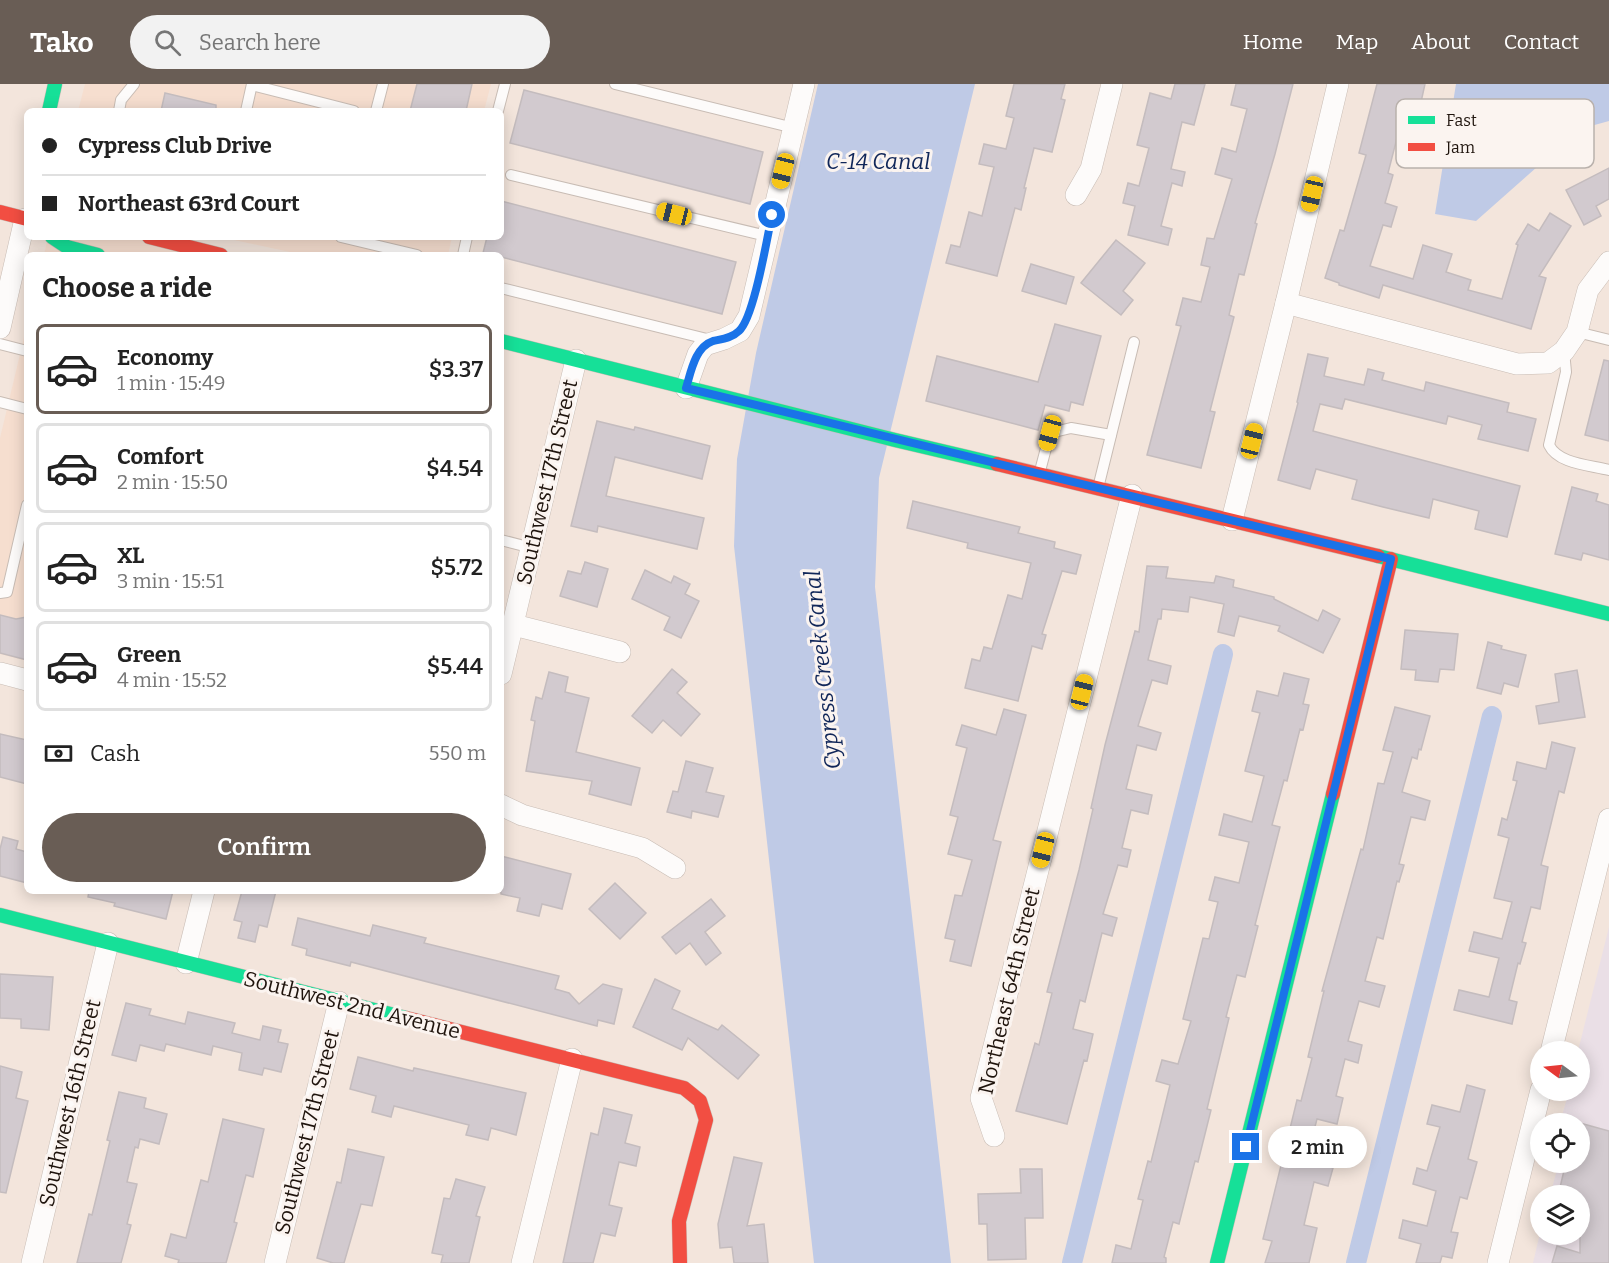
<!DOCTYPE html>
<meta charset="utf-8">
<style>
body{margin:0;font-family:Bitter,serif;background:#f2f2f2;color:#222;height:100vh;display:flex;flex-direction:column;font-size:22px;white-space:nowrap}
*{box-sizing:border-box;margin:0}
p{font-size:20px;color:#767676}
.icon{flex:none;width:33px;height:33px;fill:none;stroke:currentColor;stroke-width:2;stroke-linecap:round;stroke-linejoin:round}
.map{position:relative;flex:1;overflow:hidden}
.sheet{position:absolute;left:24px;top:168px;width:480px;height:642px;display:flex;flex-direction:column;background:#fff;border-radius:9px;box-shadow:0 3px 15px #0003}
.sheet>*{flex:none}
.banner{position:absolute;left:24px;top:24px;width:480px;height:132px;border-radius:9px;box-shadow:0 3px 15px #0003;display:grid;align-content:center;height:132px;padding:0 18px;background:#fff}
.needle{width:39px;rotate:285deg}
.tools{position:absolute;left:1530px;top:957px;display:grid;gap:12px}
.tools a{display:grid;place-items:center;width:60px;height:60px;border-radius:50%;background:#fff;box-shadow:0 3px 15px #0003;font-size:30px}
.end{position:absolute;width:27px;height:27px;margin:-14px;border:8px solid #1a73e8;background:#fff;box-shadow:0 0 0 3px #fff}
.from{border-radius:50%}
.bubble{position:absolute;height:42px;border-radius:21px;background:#fff;box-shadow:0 3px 15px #0003;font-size:20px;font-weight:600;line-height:42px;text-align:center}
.car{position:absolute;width:18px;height:36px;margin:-18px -9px;border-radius:8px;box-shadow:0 0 4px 2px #0007;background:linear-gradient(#f5c518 24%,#345 0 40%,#f5c518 0 76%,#345 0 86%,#f5c518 0)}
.banner b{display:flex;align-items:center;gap:21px;height:57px;font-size:22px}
.banner b+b{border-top:2px solid #e0e0e0}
.banner i{width:15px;height:15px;background:#222}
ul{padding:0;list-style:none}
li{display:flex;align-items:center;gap:18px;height:90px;margin:0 12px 9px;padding:0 6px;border:3px solid #e0e0e0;border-radius:9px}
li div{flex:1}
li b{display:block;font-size:22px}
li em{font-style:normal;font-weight:600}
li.on{border-color:#695d55}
li>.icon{width:54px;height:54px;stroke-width:1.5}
h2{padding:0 18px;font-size:27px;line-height:72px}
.pay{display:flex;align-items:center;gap:15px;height:66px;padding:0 18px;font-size:22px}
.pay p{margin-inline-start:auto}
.cta{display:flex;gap:12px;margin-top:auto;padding:12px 18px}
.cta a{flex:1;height:69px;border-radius:36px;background:#695d55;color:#fff;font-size:24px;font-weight:600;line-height:69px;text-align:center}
header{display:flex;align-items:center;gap:36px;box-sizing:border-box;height:84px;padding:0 30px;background:#695d55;color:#fff}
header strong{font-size:28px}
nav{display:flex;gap:33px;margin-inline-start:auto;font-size:21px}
.search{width:420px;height:54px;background:#f2f2f2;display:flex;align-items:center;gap:15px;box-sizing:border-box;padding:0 21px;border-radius:33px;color:#767676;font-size:22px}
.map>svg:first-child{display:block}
</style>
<header>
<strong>Tako</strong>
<div class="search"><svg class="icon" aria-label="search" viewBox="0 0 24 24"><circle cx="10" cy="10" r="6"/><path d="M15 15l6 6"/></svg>Search here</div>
<nav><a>Home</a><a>Map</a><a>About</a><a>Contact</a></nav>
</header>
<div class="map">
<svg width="1609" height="1179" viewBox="0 0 1609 1179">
<rect width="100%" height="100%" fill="#f3e5dc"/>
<!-- built -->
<g fill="#f6decf">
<path d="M85,0H491L484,27H78Z"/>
<path d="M48,153H189L185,171H44Z"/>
<path d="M220,153H452L448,171H304Z"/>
<path d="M27,241V577L0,570V354Z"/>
</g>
<!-- education -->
<path fill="#eadfe6" d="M1609,843V1179H1533L1540,1149L1580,1150V1112L1550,1111L1559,1079L1580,1078V1040L1569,1039L1562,1032L1569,1007L1580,1006L1578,967Z"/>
<!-- water -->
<g fill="#bfcae6">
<path d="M818,0H975L879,394L875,503L951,1179H814L734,462L737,375L756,269Z"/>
<path d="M1456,0H1609V37L1580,45L1476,137L1435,130Z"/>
</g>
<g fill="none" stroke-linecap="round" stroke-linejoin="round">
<!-- canal -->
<g stroke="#bfcae6" stroke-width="20">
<path d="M1072,1179L1223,570"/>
<path d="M1356,1179L1492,632"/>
</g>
</g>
<!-- building -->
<g fill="#d2cacf" stroke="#c4bcbe" stroke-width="1.5">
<path d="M417,0H472L466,27H410Z"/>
<path d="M1014,0H1065L1061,15L1065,16L1052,68L1034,64L1024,104H1026L1021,126L1015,124L997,192L946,179L951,161L960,163L969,128L982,132L994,83L979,80L984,60L1006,65L1014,34L1006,32Z"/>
<path d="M1175,0H1205L1194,41L1182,38L1171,85L1185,88L1182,102L1172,99L1161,142L1172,145L1168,161L1128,151L1135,122L1123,119L1128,99L1139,102L1149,64L1137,61L1150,9L1171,15Z"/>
<path d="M1236,0H1293L1275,70L1255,139L1257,140L1244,191L1239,190L1229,231L1234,233L1210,327L1215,328L1201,384L1147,371L1181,242L1176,241L1183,214L1201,218L1210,183L1201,181L1207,154L1214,155L1232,95L1215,90L1222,64L1236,68L1247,25L1231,21Z"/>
<path d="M1377,0H1425L1413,54L1398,50L1388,89L1393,91L1385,119L1397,123L1391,143L1383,141L1370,182L1413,195L1423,161L1452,170L1446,188L1471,196L1468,206L1502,215L1518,161L1516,160L1528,140L1539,147L1550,129L1571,142L1539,192L1546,194L1531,245L1383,201L1379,214L1339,201V199L1325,194L1340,146L1344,147L1366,71L1359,69Z"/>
<path d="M524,6L763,68L750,120L510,59Z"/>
<path d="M165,9L216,21V27H161Z"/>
<path d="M1609,84V115L1596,122L1601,132L1584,141L1566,106Z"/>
<path d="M501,117L736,178L722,230L501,173V171L483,169L487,153H501Z"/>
<path d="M1116,156L1145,179L1123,207L1133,216L1121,231L1081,199Z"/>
<path d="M1031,180L1074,193L1066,220L1022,207Z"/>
<path d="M1055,240L1101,252L1083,321L1071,318L1069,327L1045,321L1038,346L926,317L937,272L1038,298Z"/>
<path d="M1308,270L1328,274L1324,292L1364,301L1368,285L1384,289L1382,296L1424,307L1426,298L1509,319L1507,328L1536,335L1528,367L1478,355L1482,341L1448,332L1446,340L1345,315L1342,325L1320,320L1313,347L1520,402L1507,453L1475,445L1479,427L1433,415L1429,434L1383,423L1352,415L1357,396L1316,385L1310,405L1278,396L1298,319L1297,318Z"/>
<path d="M1604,276L1609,277V357L1585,351Z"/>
<path d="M597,337L634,346L635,343L710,362L702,395L615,373L606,412L704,434L697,465L598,442L597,448L571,442Z"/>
<path d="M1572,403L1598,410L1596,417L1609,421V476L1583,469L1581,476L1555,470Z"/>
<path d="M913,417L1020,443L1018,449L1055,458L1054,464L1081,471L1076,490L1062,487L1042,550L1046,551L1042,565L1032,562L1018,617L965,604L972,575L980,577L984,563L992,565L1008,511L1022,515L1031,479L967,464L968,459L907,444Z"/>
<path d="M585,478L608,485L597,523L560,512L568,487L581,490Z"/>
<path d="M1147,482L1168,483L1166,494L1214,499L1216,492L1234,496L1233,503L1274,513V515L1318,537L1323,526L1340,535L1323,569L1278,547L1280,542L1239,532L1234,552L1218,548L1224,520L1190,513L1188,528L1162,525L1161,535H1158L1148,576L1171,582L1167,600L1152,596L1138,642L1161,649L1156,666L1137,661L1126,705L1152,711L1148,730L1131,726L1122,764L1131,766L1127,783L1118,781L1103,830L1117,834L1112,852L1102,849L1085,918L1080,916L1073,945L1093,950L1087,977L1084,976L1067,1040L1016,1027L1035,959L1039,961L1052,909L1047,908L1079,786L1093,725L1091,724L1105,661L1135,547L1139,548Z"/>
<path d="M645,486L671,499L674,492L690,500L685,510L699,517L681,554L664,546L670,533L632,515Z"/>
<path d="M0,531L16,535L27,533V576L0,569Z"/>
<path d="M1405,546L1458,550L1454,586L1440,585L1438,598L1415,596L1416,586L1401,585Z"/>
<path d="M1488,558L1502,562L1501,565L1526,571L1518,603L1504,599L1501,610L1477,604Z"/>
<path d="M672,585L687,598L677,609L700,630L681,652L663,636L652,649L632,632Z"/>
<path d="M1577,586L1585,633L1539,640L1536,622L1559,618L1555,590Z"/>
<path d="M549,588L568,593L565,608L589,614L576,668L640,684L631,721L589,710L592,697L526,687L535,637L531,636L536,613L542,615Z"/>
<path d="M1284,589L1309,595L1303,620L1309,621L1303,646L1300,645L1287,697L1284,696L1272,741L1280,743L1255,841L1258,842L1245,893L1237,891L1226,933L1229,934L1207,1025L1211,1026L1198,1078L1195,1077L1179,1140L1173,1138L1164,1173L1166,1174V1179H1112L1116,1161L1131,1165L1143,1116L1138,1115L1148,1077L1151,1078L1170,1001L1156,997L1162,976L1178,980L1191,937L1183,935L1203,854L1209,855L1218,818L1209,816L1215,793L1239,799L1249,758L1219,751L1224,730L1252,738L1264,692L1245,687L1260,629L1252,627L1257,607L1278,612Z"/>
<path d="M1395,623L1430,632L1421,666L1419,665L1417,675L1412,673L1402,708L1430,717L1425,736L1411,733L1399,780L1404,781L1399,798L1397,797L1383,855L1377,853L1365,897L1385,902L1379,923L1359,917L1348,957L1362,961L1358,979L1345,975L1336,1012L1343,1014L1337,1040L1317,1035L1306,1077L1333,1084L1328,1102L1314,1098L1304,1141L1317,1144L1309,1179H1265L1272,1157L1263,1155L1297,1016L1301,1017L1312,974L1308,973L1324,907H1322L1361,765L1363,766L1378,699L1384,700L1393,668L1383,666Z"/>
<path d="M1004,625L1026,631L993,756L1001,758L971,882L950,877L955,856L945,854L955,811L962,812L972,776L948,770L958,733L950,731L967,664L956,661L962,641L996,651Z"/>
<path d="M0,650L27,656V700L0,693Z"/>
<path d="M1552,658L1575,664L1564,709L1559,707L1541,781L1548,783L1540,825L1531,823L1522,858L1526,859L1520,880L1518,879L1509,916L1517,918L1512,940L1454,926L1459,906L1489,913L1499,874L1469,867L1474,848L1502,855L1512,818L1494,814L1509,754L1498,751L1502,734L1507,736L1517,697L1513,696L1517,678L1546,685Z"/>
<path d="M686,677L713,684L706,708L724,712L718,733L692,727L691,734L667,728L673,707L678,708Z"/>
<path d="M3,753L18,757L16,765L27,768V799L0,792V765Z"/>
<path d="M501,772L571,790L562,825L542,820L539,832L517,827L520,814L501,810Z"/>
<path d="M615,799L646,829L620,855L589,825Z"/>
<path d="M89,807H173L166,835L114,822L115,819L88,813Z"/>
<path d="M242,807H276L267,843L259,841L255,858L238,854L242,838L234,836Z"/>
<path d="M711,815L725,832L705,848L721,869L706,881L690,859L676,870L662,853Z"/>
<path d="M298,834L370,852L373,841L426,854L424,859L559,892L555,905L569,909L579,920L603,900L622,905L614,940L598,936L597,942L351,878L350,882L306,871L307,865L292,861Z"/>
<path d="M0,890L53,893L49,946L21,944V935L0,934Z"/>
<path d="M655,895L680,907L672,925L718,946L722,941L759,971L738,995L688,954L682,966L633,943Z"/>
<path d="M126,919L151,925L149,931L185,940L188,928L235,939L232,949L260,956L263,942L281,946L278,958L288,960L281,988L264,984L262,991L239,986L242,969L213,962L211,971L166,960L164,967L140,961L136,977L112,971Z"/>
<path d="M358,973L413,987L414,984L526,1009L516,1051L491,1044L488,1056L466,1051L469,1041L394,1022L391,1033L372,1028L376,1012L350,1005Z"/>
<path d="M0,982L22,988L16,1014L28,1017L6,1109L0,1108Z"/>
<path d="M1467,1001L1485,1006L1468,1075L1477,1078L1467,1115L1460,1113L1451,1148L1458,1149L1452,1174L1442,1172L1440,1179H1416L1421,1160L1399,1154L1403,1136L1427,1142L1436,1107L1413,1100L1417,1084L1427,1087L1440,1043L1427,1040L1432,1021L1460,1028Z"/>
<path d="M119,1008L146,1014L144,1024L167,1030L159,1060L140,1055L138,1064L135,1063L127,1098L137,1100L127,1140L131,1141L121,1179H77L89,1130L92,1131L110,1057L107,1056Z"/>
<path d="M604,1024L632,1031L625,1059L640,1063L636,1082L619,1078L609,1121L622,1124L615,1152L601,1149L593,1179H563L591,1049L598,1051Z"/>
<path d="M223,1035L264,1045L253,1093L246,1091L234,1138L237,1139L226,1179H178L179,1176L165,1172L171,1150L186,1154L201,1096L208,1098Z"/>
<path d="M1580,1039L1609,1047V1179H1552L1557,1162L1580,1169V1112H1558L1566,1078H1580Z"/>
<path d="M348,1065L384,1073L372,1122L361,1120L344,1179H333L317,1174L337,1098L341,1099Z"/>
<path d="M734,1073L762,1079L747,1142L764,1140L768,1179H734L732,1163L720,1164L718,1140Z"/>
<path d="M1020,1085H1042L1043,1134H1025L1026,1175L988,1176L987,1140H979L978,1110L1021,1109Z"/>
<path d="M456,1095L485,1103L476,1132L480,1133L469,1179H441L443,1171L432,1169L444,1114L450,1115Z"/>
</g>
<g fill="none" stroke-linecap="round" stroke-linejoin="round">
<defs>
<g id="lane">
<path d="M615,0L794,44"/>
<path d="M252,1L354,27"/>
<path d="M119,27L121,16L134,0"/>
<path d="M246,27L252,0"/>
<path d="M376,27L383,0"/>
<path d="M498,27L505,0"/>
<path d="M511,91L767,152"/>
<path d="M341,153L417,171"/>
<path d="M463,171L467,153"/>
<path d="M501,204L711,256"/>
<path d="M1577,248L1609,256"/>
<path d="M0,260L27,267"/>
<path d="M1564,267L1566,288L1549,361C1558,380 1590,381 1609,386"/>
<path d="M0,318L27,325"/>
<path d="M1040,387L1050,349L1071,344L1111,351"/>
<path d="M1099,400L1134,258"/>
<path d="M501,456L532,464"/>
<path d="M0,509L7,508L27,421"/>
</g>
<g id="street">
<path d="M1076,111L1091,85L1112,0"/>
<path d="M1286,219L1517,280L1548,279L1564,267L1577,248L1588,206L1609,178"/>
<path d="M0,244L25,135"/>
<path d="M686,304L698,270L705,261L724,255L740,247L749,232L804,0"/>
<path d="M1232,436L1286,219L1338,0"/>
<path d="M514,541L620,568"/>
<path d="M0,589L27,596"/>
<path d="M501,590L576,276"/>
<path d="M501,721L522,731L642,764L675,784"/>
<path d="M186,879L204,807"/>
<path d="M1551,968L1609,735"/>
<path d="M994,1052L981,1014L1132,411"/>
<path d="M32,1179L108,859"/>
<path d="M275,1179L339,918"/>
<path d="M522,1179L572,975"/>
<path d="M1498,1179L1541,1006"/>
</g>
<g id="fast">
<path d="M49,27L55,0"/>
<path d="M52,153L67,163L98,171"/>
<path d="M501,257L895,356L997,380"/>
<path d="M1378,472L1609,530"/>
<path d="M0,831L406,934"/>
<path d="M1217,1179L1333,710"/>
</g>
<g id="jam">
<path d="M0,128L27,135"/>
<path d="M149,153L221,171"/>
<path d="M997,380L1378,472"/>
<path d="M1333,710L1391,475"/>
<path d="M406,934L684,1004L700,1017L706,1036L679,1137L680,1179"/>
</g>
</defs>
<!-- lane casing -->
<use href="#lane" stroke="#c8bcb4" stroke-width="12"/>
<!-- street casing -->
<use href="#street" stroke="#c8bcb4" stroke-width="22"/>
<!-- fast casing -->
<use href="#fast" stroke="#c8bcb4" stroke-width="15"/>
<!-- jam casing -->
<use href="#jam" stroke="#c8bcb4" stroke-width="15"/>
<!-- lane -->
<use href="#lane" stroke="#fdfbfa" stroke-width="10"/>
<!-- street -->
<use href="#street" stroke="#fdfbfa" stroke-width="21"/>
<!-- fast -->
<use href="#fast" stroke="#16e098" stroke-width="14"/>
<!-- jam -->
<use href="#jam" stroke="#f24e42" stroke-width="14"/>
</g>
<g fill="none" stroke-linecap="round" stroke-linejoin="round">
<!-- route -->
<path stroke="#1a73e8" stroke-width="8" d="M772,131C767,154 754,234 739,247C732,254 722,255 713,257C695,263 691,288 686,304L1391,475L1246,1063"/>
</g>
<g text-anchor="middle" stroke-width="6" stroke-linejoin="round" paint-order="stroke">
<!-- street labels -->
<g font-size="21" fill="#1f140d" stroke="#fbf4f0">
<text transform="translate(547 398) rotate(-77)" y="7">Southwest 17th Street</text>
<text transform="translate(1009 907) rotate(-77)" y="7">Northeast 64th Street</text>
<text transform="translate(352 921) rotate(14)" y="7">Southwest 2nd Avenue</text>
<text transform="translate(70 1019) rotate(-77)" y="7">Southwest 16th Street</text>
<text transform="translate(307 1048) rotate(-76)" y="7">Southwest 17th Street</text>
</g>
<!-- water labels -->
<g font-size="22" font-style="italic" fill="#102659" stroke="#fbf4f0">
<text x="878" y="85">C-14 Canal</text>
<text transform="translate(822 586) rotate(-96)" y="8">Cypress Creek Canal</text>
</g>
</g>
<!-- legend -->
<rect x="1396" y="15" width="198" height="69" rx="9" fill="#fbf4f0" stroke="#b9b1ac" stroke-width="1.5"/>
<rect x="1408" y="32" width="27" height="8" fill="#16e098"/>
<rect x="1408" y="59" width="27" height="8" fill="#f24e42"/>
<g font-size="16" fill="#1f140d">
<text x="1446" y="42">Fast</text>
<text x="1446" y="69">Jam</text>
</g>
</svg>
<div class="tools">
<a><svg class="needle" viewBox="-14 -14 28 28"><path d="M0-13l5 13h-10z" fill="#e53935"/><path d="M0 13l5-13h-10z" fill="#767676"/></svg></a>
<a><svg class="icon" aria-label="locate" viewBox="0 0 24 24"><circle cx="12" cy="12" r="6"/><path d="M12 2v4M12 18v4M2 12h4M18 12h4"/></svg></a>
<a><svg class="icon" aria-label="layers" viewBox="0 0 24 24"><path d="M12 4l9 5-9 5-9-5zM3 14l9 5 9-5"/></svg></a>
</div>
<i class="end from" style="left:772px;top:131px"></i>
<i class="end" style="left:1246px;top:1063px"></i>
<div class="bubble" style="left:1268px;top:1042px;width:99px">2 min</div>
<i class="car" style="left:783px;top:87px;rotate:194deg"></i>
<i class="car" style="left:1312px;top:110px;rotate:193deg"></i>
<i class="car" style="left:674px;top:130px;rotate:284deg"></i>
<i class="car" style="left:1050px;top:349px;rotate:195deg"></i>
<i class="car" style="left:1252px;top:357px;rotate:14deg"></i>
<i class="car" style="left:1082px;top:608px;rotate:14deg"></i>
<i class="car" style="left:1043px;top:766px;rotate:194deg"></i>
<div class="banner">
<b><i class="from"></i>Cypress Club Drive</b>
<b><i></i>Northeast 63rd Court</b>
</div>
<section class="sheet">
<h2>Choose a ride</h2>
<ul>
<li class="on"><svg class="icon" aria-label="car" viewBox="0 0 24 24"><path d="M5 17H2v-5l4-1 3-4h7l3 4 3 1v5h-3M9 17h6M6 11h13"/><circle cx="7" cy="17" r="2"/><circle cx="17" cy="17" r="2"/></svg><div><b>Economy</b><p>1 min · 15:49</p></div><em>$3.37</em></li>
<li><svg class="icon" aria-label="car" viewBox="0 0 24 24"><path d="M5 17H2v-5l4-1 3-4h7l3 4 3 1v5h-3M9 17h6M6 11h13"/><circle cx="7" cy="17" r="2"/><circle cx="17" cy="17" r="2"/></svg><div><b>Comfort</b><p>2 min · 15:50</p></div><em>$4.54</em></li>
<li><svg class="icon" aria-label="car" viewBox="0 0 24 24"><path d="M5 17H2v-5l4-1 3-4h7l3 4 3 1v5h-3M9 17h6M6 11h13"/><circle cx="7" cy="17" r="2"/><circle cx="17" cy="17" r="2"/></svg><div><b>XL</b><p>3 min · 15:51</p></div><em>$5.72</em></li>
<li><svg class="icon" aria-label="car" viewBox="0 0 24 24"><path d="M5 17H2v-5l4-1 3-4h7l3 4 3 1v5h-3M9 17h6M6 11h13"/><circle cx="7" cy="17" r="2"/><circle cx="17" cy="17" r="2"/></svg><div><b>Green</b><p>4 min · 15:52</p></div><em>$5.44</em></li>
</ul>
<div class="pay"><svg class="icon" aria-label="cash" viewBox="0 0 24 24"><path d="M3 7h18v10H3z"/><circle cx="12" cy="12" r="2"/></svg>Cash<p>550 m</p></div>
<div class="cta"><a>Confirm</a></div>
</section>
</div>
